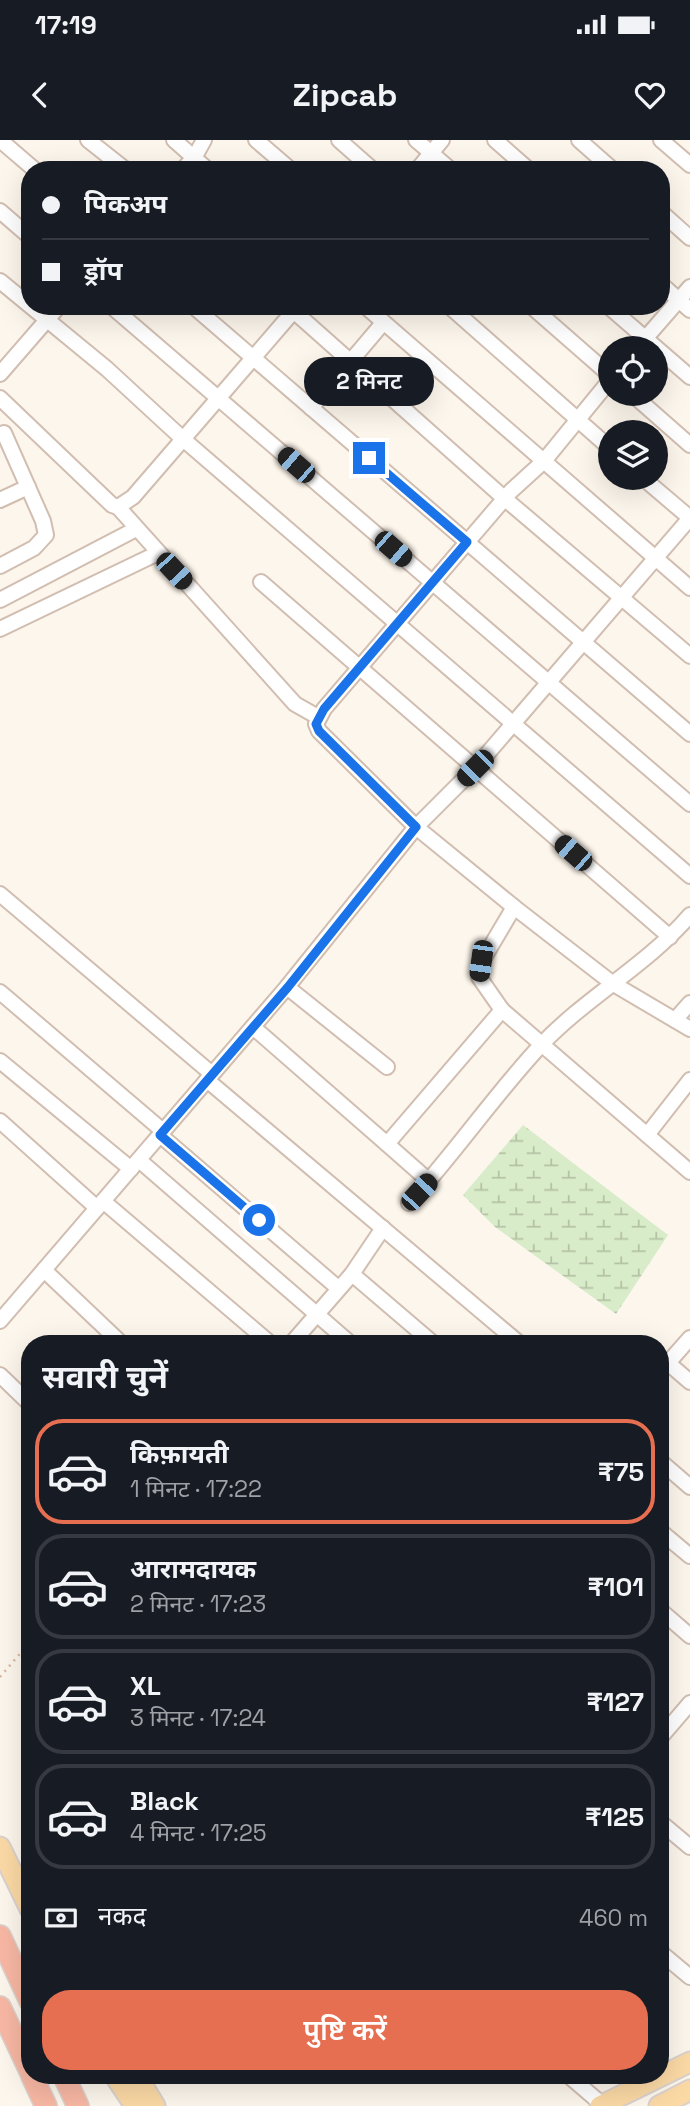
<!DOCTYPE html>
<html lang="hi">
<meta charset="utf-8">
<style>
body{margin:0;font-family:"Space Grotesk","Noto Sans Devanagari",sans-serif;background:#242831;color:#f1f3f6;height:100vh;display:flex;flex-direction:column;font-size:26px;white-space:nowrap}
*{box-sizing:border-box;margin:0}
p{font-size:23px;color:#9ea1a6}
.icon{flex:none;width:38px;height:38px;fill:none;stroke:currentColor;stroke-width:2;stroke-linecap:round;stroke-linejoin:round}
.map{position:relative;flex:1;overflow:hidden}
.drawer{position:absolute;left:21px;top:1195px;width:648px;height:749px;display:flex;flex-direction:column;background:#171b24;border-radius:28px;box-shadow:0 7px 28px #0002}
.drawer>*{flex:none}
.banner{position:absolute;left:21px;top:21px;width:649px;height:154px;border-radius:28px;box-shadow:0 7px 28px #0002;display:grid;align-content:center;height:154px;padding:0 21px;background:#171b24}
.controls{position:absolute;left:598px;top:196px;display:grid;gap:14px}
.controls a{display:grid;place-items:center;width:70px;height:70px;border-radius:50%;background:#171b24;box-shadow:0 7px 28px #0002;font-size:35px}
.end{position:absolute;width:32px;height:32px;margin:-16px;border:9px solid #1a73e8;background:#fff;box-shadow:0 0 0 4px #fff}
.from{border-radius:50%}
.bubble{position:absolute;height:49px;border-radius:24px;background:#171b24;box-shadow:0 7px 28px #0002;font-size:23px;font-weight:600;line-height:49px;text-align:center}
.car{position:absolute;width:21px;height:42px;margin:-21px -10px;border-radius:9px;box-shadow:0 0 5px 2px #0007;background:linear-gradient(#222 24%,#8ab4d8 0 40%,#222 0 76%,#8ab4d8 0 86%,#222 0)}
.banner b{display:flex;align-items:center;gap:24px;height:66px;font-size:26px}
.banner b+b{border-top:2px solid #363941}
.banner i{width:18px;height:18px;background:#f1f3f6}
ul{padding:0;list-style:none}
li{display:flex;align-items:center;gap:21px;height:105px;margin:0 14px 10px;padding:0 7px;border:4px solid #363941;border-radius:28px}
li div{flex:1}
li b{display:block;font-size:26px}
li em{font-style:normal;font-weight:600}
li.on{border-color:#e76f51}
li>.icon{width:63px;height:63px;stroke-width:1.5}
h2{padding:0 21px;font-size:32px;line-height:84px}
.pay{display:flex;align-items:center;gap:18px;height:77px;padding:0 21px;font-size:26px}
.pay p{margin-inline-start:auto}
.primary-button{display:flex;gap:14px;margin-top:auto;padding:14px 21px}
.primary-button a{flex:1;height:80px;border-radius:28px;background:#e76f51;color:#fff;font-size:28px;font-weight:600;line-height:80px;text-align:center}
.status{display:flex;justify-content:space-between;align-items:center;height:49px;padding:0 35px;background:#171b24;direction:ltr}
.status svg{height:19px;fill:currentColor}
header{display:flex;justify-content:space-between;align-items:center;height:91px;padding:0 21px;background:#171b24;font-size:32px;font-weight:600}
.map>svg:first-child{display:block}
</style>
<div class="status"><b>17:19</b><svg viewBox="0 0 49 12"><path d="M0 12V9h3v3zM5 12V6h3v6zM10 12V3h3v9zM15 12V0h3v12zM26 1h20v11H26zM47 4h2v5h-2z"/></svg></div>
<header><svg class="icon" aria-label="back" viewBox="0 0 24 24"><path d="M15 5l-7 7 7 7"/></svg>Zipcab<svg class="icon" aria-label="heart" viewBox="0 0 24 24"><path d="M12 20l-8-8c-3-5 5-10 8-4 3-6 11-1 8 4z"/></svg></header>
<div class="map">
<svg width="690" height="1966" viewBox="0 0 690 1966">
<defs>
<pattern id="wetland-marsh" width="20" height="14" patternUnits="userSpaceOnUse" patternTransform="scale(1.75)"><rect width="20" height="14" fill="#d8ecc9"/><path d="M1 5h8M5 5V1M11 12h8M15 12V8" fill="none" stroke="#b4c2a5"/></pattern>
</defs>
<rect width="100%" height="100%" fill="#fdf6ec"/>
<!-- wetland -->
<path fill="url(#wetland-marsh)" d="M523,985L668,1095L616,1174L495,1087L463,1055Z"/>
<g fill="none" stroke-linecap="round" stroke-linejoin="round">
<defs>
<g id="minor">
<path d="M0,0L35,30"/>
<path d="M88,0L126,30"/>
<path d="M174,0L208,30"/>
<path d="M256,0L291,30"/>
<path d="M339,0L373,30"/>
<path d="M416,0L451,30"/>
<path d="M495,0L529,30"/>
<path d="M579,0L613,30"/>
<path d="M661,0L690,25"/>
<path d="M182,30L194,18L204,0"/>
<path d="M417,30L442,0"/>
<path d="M0,71L30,97"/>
<path d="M662,73L690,98"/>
<path d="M0,141L107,229L183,299L690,736"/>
<path d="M662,145L690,170"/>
<path d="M111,166L690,664"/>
<path d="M193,166L690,594"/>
<path d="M288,166L504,358L690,516"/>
<path d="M365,166L690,448"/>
<path d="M449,166L611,309"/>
<path d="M531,166L611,236"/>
<path d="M608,166L690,237"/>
<path d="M637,208L690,147"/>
<path d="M0,234L59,166"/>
<path d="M611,239L544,321L511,351L324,569L316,584L319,591L416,687L514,767L612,843L690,889"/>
<path d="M632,254L690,305"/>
<path d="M0,258L112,365L118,367L133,357L298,166"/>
<path d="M311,268L383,183"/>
<path d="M643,338L690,378"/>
<path d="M0,360L28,347"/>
<path d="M118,367L295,564L318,577"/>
<path d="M0,426L34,408L46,395L43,381L4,293"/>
<path d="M261,442L670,797"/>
<path d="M0,460L136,389"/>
<path d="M0,489L158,413"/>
<path d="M0,754L212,934"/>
<path d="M287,847L387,927"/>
<path d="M0,852L163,991"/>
<path d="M502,870L479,837L482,821L514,767"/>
<path d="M675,880L690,863"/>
<path d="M253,887L387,1004L502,870L690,1032"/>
<path d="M0,921L131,1029"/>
<path d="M207,940L520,1204"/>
<path d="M0,981L97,1068"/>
<path d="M160,995L338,1148"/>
<path d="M647,995L690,940"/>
<path d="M387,1004L429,1041"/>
<path d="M139,1020L351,1204"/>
<path d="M103,1061L271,1204"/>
<path d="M409,1063C456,1012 495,954 542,904C588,856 647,825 690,775"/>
<path d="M44,1130L122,1204"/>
<path d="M352,1134L434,1204"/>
<path d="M0,1181L287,847L416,687L475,628L690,378"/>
<path d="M291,1204L352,1134L383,1088"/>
<path d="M668,1223L690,1242"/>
<path d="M660,1232L690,1198"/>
<path d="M0,1235L30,1264"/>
<path d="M660,1321L690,1347"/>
<path d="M660,1391L690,1416"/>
<path d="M660,1470L690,1496"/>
<path d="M660,1598L690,1563"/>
<path d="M660,1682L690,1707"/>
<path d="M660,1812L690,1837"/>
<path d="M569,1936L604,1966"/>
</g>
<g id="major">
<path d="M0,1707L30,1769"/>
<path d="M115,1936L135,1966"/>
<path d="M137,1936L155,1966"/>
<path d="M600,1966L690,1922"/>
<path d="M659,1966L690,1950"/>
</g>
<g id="highway">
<path d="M0,1796L30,1861"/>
<path d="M0,1867L30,1931"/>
<path d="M32,1936L46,1966"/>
<path d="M64,1936L78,1966"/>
</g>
</defs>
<!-- minor casing -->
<use href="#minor" stroke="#d1beb0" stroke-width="18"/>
<!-- major casing -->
<use href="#major" stroke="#dad1cd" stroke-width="23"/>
<!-- highway casing -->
<use href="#highway" stroke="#dad1cd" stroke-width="24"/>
<!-- path -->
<path stroke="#d9b8a5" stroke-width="2.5" stroke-dasharray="2 5" stroke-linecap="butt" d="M0,1537L30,1502"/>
<!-- minor -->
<use href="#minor" stroke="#fff" stroke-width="14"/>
<!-- major -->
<use href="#major" stroke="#fbd9a5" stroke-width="19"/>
<!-- highway -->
<use href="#highway" stroke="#f7b7a3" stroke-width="21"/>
</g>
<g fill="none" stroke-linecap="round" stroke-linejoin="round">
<!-- route -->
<path stroke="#1a73e8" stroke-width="9" d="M259,1080L160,995L288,847L416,687L319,591L316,584L324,569L467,402L369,318"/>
</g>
</svg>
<div class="controls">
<a><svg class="icon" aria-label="locate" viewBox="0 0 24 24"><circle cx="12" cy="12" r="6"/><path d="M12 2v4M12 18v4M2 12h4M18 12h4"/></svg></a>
<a><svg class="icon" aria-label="layers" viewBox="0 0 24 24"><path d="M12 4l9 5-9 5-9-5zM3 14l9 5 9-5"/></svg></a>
</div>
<i class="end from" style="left:259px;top:1080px"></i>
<i class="end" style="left:369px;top:318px"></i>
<div class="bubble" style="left:304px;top:217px;width:130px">2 मिनट</div>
<i class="car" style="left:296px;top:325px;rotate:311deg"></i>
<i class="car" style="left:393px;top:409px;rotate:131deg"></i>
<i class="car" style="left:174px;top:431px;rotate:137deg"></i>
<i class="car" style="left:475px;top:628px;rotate:225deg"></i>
<i class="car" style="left:573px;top:713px;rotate:311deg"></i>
<i class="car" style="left:481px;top:821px;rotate:188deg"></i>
<i class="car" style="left:419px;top:1052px;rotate:43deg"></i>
<div class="banner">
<b><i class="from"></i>पिकअप</b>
<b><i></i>ड्रॉप</b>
</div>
<section class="drawer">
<h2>सवारी चुनें</h2>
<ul>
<li class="on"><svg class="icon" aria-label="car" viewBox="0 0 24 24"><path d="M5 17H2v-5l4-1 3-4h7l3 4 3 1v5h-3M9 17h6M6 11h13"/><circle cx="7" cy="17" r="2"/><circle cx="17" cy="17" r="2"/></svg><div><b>किफ़ायती</b><p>1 मिनट · 17:22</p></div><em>₹75</em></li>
<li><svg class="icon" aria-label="car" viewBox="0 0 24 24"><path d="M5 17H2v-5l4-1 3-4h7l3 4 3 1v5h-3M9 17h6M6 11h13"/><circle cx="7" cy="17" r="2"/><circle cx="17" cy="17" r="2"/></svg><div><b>आरामदायक</b><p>2 मिनट · 17:23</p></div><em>₹101</em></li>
<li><svg class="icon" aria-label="car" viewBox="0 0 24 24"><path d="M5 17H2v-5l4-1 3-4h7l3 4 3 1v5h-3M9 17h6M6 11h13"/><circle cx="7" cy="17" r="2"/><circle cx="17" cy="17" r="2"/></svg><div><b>XL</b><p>3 मिनट · 17:24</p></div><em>₹127</em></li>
<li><svg class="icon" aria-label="car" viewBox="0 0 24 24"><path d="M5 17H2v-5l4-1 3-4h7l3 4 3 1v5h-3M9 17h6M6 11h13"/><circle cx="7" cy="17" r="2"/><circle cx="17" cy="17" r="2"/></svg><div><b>Black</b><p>4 मिनट · 17:25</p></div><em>₹125</em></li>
</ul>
<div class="pay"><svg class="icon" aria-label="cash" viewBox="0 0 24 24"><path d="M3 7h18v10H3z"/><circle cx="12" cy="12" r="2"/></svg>नकद<p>460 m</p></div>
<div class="primary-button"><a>पुष्टि करें</a></div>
</section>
</div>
